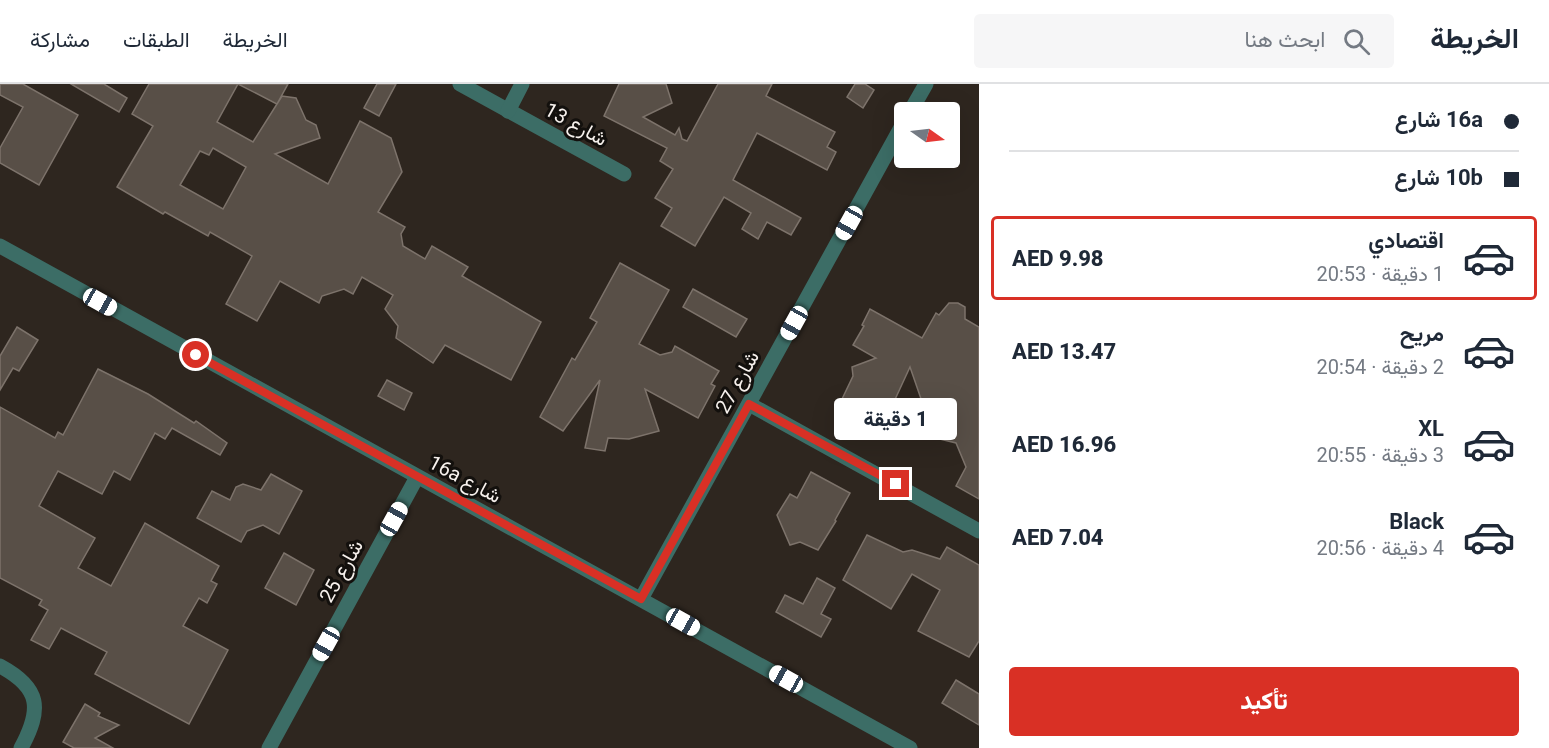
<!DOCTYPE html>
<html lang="ar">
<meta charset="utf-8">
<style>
body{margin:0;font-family:Roboto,Vazirmatn,sans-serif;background:#f6f6f7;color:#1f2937;direction:rtl;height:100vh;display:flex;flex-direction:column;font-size:22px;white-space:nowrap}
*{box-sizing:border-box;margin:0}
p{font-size:20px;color:#747a83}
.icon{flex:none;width:33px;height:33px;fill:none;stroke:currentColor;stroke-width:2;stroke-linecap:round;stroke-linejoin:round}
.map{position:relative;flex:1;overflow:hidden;direction:ltr}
.sheet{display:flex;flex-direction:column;background:#fff;width:570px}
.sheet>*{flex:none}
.top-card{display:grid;align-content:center;height:132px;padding:0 30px;background:#fff}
.needle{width:39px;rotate:104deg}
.buttons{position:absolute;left:894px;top:18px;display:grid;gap:12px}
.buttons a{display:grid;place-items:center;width:66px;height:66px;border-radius:6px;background:#fff;box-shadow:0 6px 24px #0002;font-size:30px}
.end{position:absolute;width:27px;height:27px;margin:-14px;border:8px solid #d93025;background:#fff;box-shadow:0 0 0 3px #fff}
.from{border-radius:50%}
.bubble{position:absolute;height:42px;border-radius:6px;background:#fff;box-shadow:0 6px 24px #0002;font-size:20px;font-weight:800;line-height:42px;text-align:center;direction:rtl}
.car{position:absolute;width:18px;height:36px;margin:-18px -9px;border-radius:8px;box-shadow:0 0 4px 2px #0007;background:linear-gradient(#fff 24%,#345 0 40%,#fff 0 76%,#345 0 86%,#fff 0)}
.top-card b{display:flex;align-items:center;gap:21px;height:57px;font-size:22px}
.top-card b+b{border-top:2px solid #e0e1e3}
.top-card i{width:15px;height:15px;background:#1f2937}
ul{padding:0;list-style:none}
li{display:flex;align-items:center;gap:18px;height:84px;margin:0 12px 9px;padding:0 18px;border:3px solid transparent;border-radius:6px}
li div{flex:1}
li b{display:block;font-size:22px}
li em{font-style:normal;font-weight:800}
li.on{border-color:#d93025}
li>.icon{width:54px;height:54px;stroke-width:1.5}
.action{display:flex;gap:12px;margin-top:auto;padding:12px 30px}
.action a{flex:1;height:69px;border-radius:6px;background:#d93025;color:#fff;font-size:24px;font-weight:800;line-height:69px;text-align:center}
header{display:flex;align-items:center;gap:36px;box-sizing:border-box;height:84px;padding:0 30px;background:#fff;border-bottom:2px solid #e0e1e3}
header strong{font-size:28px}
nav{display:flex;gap:33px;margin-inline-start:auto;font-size:21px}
.search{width:420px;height:54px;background:#f6f6f7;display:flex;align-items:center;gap:15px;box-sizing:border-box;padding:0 21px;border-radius:6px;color:#747a83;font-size:22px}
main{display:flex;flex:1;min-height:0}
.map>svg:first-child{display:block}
</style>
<header>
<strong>الخريطة</strong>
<div class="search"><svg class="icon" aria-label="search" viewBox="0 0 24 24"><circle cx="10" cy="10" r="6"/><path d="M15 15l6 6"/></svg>ابحث هنا</div>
<nav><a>الخريطة</a><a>الطبقات</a><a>مشاركة</a></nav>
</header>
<main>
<section class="sheet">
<div class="top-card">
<b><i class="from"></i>16a شارع</b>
<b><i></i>10b شارع</b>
</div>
<ul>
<li class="on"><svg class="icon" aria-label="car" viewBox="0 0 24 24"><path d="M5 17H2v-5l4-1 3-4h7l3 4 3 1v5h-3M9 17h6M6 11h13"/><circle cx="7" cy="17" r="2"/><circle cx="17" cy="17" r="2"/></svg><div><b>اقتصادي</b><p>1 دقيقة · 20:53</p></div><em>AED 9.98</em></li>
<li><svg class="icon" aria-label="car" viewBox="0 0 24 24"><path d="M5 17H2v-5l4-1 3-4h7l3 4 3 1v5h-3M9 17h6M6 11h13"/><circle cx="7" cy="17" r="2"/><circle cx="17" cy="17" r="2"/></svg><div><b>مريح</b><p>2 دقيقة · 20:54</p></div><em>AED 13.47</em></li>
<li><svg class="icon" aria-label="car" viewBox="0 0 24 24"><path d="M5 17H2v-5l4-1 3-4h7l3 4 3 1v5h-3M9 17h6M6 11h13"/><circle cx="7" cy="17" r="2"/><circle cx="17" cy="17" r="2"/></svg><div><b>XL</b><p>3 دقيقة · 20:55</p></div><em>AED 16.96</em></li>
<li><svg class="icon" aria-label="car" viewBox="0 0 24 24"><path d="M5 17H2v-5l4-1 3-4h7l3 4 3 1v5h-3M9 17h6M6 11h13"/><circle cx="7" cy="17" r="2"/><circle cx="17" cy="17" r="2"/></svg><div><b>Black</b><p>4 دقيقة · 20:56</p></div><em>AED 7.04</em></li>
</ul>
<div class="action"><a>تأكيد</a></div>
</section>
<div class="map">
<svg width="979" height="664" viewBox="0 0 979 664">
<rect width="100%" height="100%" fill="#2e261f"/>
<!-- building -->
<g fill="#584f47" stroke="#7d736b" stroke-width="1.5" fill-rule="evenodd">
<path d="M0,0H23L78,31L39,101L0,79V64L23,23L0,11Z"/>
<path d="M71,0H104L127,14L119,28Z"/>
<path d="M149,0H288L277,20L282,12L296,14L306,36L316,41L320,54L275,70L328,100L360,37L391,54L402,88L378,128L405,143L401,150L403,162L425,175L432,162L468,183L462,192L541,238L511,296L445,261L433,279L396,254L398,242L385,225L393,211L362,193L353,210L344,205L322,212L319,219L280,197L257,237L226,220L252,172L210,148L208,152L165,128L163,130L117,103L153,42L132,30ZM238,0L277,20L253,58L217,38ZM213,64L246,83L223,125L180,101L200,67L209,71Z"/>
<path d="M377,0H396L379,32L364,24Z"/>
<path d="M619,0H666L672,19L643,33L675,51L679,44L682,55L687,57L718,0H772L766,12L835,48L827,63L836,68L827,86L757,49L733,96L801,134L791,151L767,138L758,155L742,145L751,129L724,113L695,162L661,142L672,124L655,114L673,85L660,77L667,64L604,32Z"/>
<path d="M855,0H865L874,6L863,24L847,13Z"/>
<path d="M620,179L669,206L639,260L660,271L672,268L675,262L719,287L711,300L715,302L698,334L645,305L659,347L629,355L608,354L605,367L585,364L600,296L563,347L540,333L572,274L575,276L597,238L590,234Z"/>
<path d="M693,205L747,235L736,253L683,223Z"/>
<path d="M949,219H958L965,223V235L979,243V415L956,402L966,383L956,359L928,352L923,337L928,335L910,283L880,348L848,330L838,332L835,318L842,315L853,292L852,283L876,274L853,261L864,242L862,241L870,225L922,254L936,229L939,231Z"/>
<path d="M17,243L38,256L19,287L13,284L0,306V272Z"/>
<path d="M98,285L148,310L194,339L196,337L227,359L220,371L172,344L165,355L155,349L130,396L114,387L102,410L58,387L39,422L95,454L78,484L111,502L145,439L219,482L211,497L217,500L207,519L199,514L183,542L228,566L189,640L95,590L107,568L61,544L49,565L31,556L48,526L39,521L42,516L0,494V323L55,354L58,348L63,351Z"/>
<path d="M387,296L412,309L404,326L378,312Z"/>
<path d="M811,388L850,409L835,436L836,437L818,466L800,458L790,461L777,431L790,410L797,414Z"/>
<path d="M271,390L302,407L279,450L263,441L247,447L241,458L197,434L212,407L230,416L236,403L243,400L261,406Z"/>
<path d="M867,451L903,468L912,466L940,475L947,463L979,481V557L969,573L918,547L940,506L912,490L891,525L843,496Z"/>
<path d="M284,469L314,486L296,521L265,504Z"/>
<path d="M817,494L835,504L821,530L831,535L821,553L776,528L785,511L803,520Z"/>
<path d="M956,596L979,610V641L942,619Z"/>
<path d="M85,620L100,629L98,632L119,641L95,654L113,664H74L63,658Z"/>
</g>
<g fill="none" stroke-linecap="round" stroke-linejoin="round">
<!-- minor -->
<g stroke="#3c6d66" stroke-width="15">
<path d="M460,0L624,90"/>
<path d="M508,27L522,0"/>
<path d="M910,28L926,0"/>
<path d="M0,162L910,664"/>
<path d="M749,320L979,447"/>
<path d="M641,515L904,38"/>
<path d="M0,582C41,604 42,625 21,664"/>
<path d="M269,664L417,393"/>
</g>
</g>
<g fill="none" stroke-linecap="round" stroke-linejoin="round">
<!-- route -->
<path stroke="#d93025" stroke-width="8" d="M196,271L641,515L749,320L896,400"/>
</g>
<g text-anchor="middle" stroke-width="6" stroke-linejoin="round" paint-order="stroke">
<!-- street labels -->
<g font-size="20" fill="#f7f1ed" stroke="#13100d">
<text transform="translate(576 40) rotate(29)" y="7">شارع 13</text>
<text transform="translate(737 298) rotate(-61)" y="7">شارع 27</text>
<text transform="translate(465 395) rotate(28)" y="7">16a شارع</text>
<text transform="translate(341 487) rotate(-61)" y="7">شارع 25</text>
</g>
</g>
</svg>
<div class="buttons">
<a><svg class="needle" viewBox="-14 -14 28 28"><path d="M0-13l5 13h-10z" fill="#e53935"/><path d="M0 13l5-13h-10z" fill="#747a83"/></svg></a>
</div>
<i class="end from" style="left:196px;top:271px"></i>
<i class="end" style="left:896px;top:400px"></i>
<div class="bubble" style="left:834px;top:314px;width:123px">1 دقيقة</div>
<i class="car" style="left:849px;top:139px;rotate:209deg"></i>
<i class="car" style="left:100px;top:218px;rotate:119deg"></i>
<i class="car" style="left:794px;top:239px;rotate:209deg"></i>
<i class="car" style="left:394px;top:435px;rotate:29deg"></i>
<i class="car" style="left:683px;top:538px;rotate:119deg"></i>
<i class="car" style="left:326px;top:560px;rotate:209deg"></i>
<i class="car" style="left:786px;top:595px;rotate:299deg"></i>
</div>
</main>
